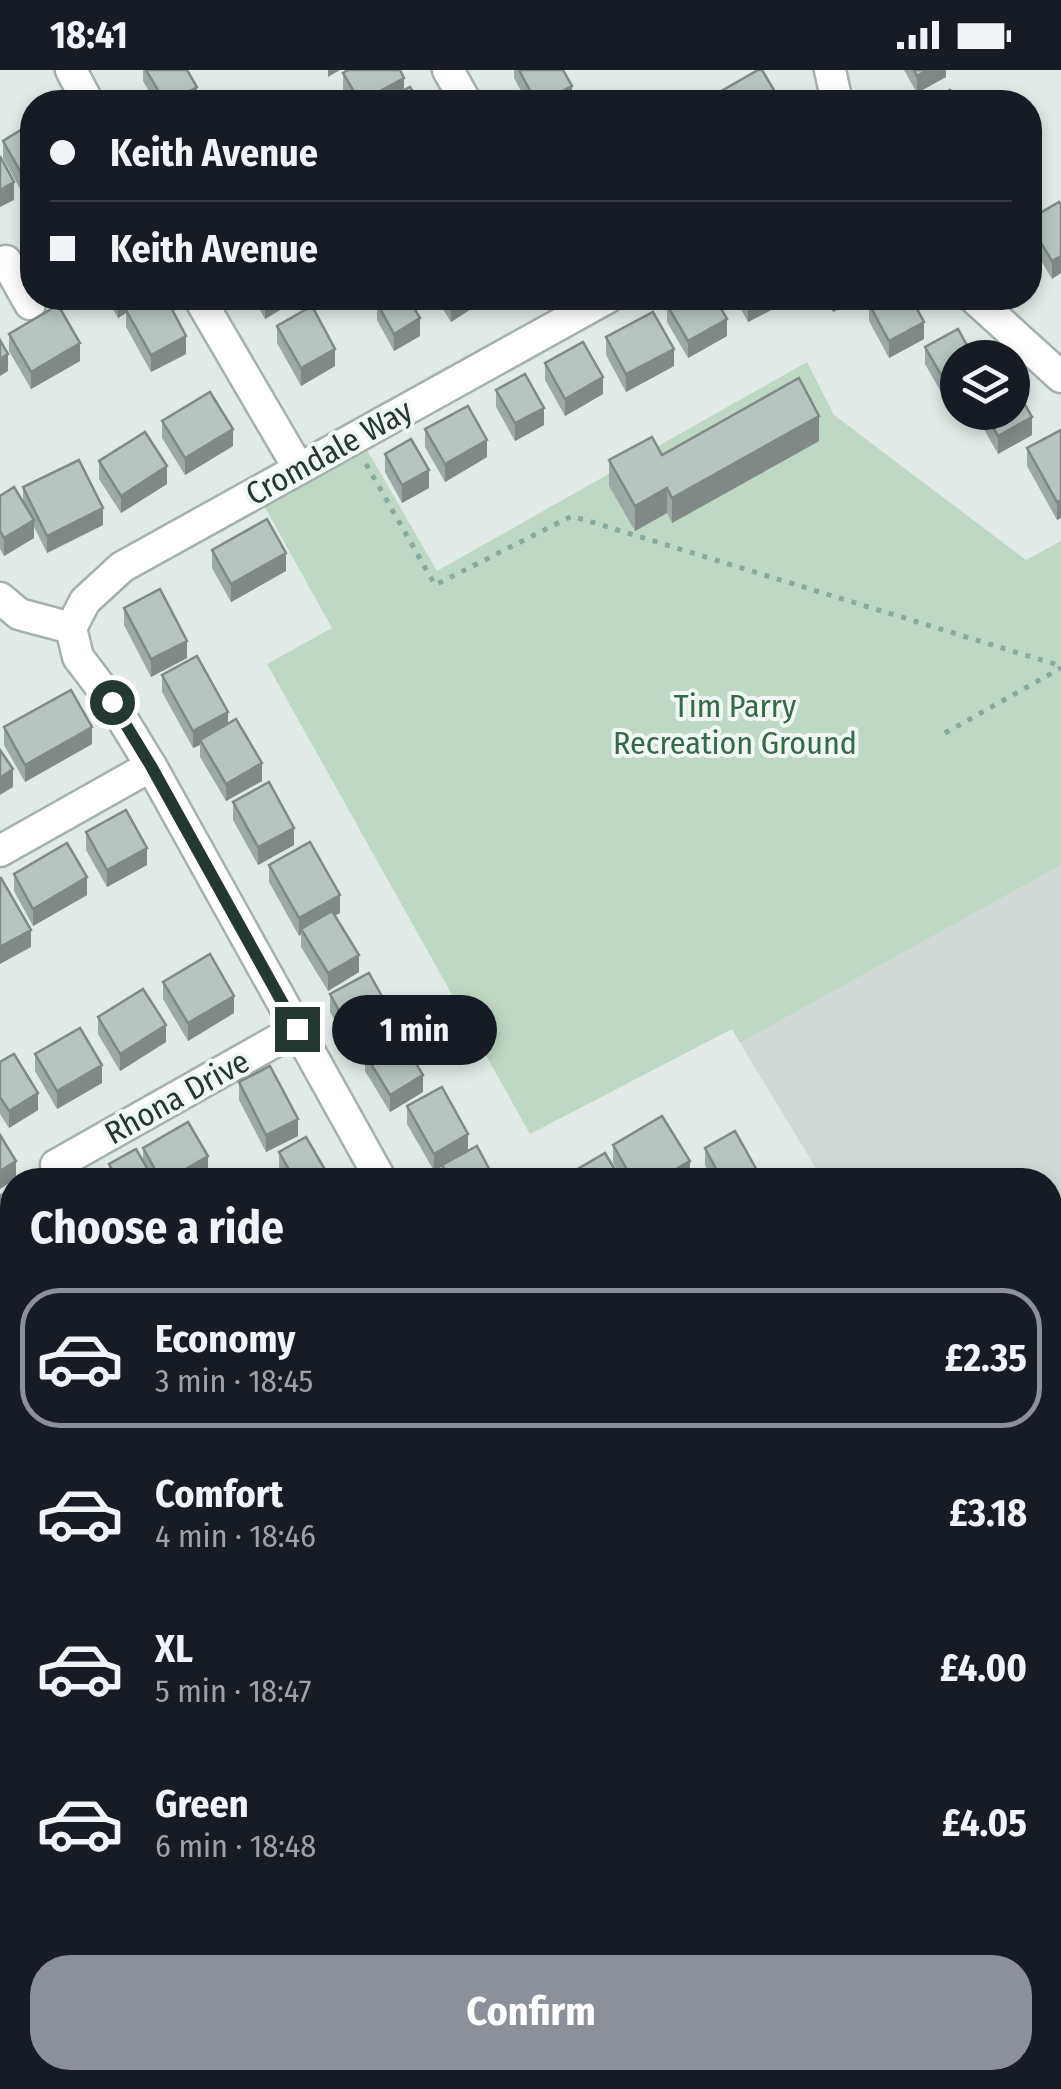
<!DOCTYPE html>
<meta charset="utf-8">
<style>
body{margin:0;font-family:"Fira Sans Condensed",sans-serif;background:#20242c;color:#f1f3f6;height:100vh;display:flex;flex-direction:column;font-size:38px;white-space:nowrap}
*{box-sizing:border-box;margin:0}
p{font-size:32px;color:#9ea1a6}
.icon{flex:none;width:55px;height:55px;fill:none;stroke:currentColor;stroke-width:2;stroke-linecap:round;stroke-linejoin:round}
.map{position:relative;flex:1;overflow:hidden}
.details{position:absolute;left:0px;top:1098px;width:1062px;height:922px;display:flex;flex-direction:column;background:#171b24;border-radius:40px 40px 0 0;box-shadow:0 5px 15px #0003}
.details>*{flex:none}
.guide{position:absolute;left:20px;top:20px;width:1022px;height:220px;border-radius:40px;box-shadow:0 5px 15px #0003;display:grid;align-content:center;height:220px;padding:0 30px;background:#171b24}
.tools{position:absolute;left:940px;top:270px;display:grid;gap:20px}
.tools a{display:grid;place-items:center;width:90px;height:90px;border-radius:50%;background:#171b24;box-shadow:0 5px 15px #0003;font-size:50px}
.end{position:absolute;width:45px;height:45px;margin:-22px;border:12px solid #243832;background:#fff;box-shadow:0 0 0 5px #fff}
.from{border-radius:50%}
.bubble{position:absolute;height:70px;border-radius:35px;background:#171b24;box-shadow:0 5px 15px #0003;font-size:32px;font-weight:700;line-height:70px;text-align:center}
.guide b{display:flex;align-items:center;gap:35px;height:95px;font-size:38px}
.guide b+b{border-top:2px solid #363941}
.guide i{width:25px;height:25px;background:#f1f3f6}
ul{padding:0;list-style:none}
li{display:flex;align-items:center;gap:30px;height:140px;margin:0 20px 15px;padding:0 10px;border:5px solid transparent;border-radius:40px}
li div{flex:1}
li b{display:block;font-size:38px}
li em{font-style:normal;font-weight:700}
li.selected{border-color:#8c9099}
li>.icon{width:90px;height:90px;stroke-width:1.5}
h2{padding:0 30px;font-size:45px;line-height:120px}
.cta{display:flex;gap:20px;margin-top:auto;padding:20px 30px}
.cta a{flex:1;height:115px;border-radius:40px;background:#8c9099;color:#fff;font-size:40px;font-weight:700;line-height:115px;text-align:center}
.status{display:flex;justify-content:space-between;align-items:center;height:70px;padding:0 50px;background:#171b24;direction:ltr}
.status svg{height:28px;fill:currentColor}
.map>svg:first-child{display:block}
</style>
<div class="status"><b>18:41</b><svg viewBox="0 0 49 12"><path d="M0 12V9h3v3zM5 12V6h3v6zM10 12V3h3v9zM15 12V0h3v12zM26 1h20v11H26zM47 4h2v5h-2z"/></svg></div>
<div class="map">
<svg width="1061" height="2019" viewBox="0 0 1061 2019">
<rect width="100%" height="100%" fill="#e1eae6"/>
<!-- built -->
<path fill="#d0d9d5" d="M1061,795V1443L1050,1449V1110H823L740,973Z"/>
<!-- green -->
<path fill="#bdd8c4" d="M807,292L834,345L1026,490L1061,471V795L740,973L732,959L530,1064L267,594L332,558L263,434L366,378L437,501Z"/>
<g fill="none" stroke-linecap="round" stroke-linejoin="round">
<defs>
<g id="minor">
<path d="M71,0L88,32"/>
<path d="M448,0L466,32"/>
<path d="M830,0L837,32"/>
<path d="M6,191L30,234"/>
<path d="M199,228L299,399"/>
<path d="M974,228L1061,307"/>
<path d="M0,528L19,544L71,558L78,587L112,632L151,696L381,1110"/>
<path d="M71,558L85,531L122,497L607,228"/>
<path d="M0,781L151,696"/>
<path d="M56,1095L297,959"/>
<path d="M0,1568L12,1561"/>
<path d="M1050,1644L1061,1638"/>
<path d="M0,1910L12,1900"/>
<path d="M534,2008L537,2011"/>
<path d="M976,2008L982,2019"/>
</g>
<g id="highway">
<path d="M0,1343L12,1366"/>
<path d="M360,2008L366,2019"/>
</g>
</defs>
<!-- minor casing -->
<use href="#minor" stroke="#a5b1ac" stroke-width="35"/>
<!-- highway casing -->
<use href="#highway" stroke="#c2c7c6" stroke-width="35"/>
<!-- path -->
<g stroke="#85aa9e" stroke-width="5" stroke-dasharray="5 8" stroke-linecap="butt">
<path d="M366,394L435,515L572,446L1061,596"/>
<path d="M945,663L1061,598"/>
</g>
<!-- minor -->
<use href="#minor" stroke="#fff" stroke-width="30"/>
<!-- highway -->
<use href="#highway" stroke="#336157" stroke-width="30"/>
</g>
<!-- wall -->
<g fill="#9da9a4">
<path d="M143,0H187L197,32H155L143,11Z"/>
<path d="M514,0H563L572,32H527L514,8Z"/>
<path d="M904,0H946V7L917,23Z"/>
<path d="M343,3L404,21L419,32H350L343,20Z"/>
<path d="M32,53L24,126L3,88V71Z"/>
<path d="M1061,135L1052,209L1030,172V149Z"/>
<path d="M106,228H166L186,284L151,302L126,257V243L118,248Z"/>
<path d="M253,228H299V229L265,249Z"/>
<path d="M436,228H474V237L451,252Z"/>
<path d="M735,228H773V239L748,252Z"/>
<path d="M825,228H861L833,242Z"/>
<path d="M377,233L420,266L394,281L377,250Z"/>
<path d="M869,234L924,269L889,288L869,251Z"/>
<path d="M667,235L727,266L688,288L667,252Z"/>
<path d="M277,256L335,296L301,316L277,273Z"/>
<path d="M9,264L80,291L31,319L9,281Z"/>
<path d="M606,267L674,296L626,322L606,285Z"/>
<path d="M925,277L958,288V328L948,334L925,294Z"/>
<path d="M545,293L603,324L565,346L545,310Z"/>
<path d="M496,320L544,355L515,371L496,337Z"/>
<path d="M977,342H1012L1032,365L998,384L977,347Z"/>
<path d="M162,351L233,376L185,405L162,368Z"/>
<path d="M425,359L487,387L445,412L425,377Z"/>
<path d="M1061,360V448L1057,450L1027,396V378Z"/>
<path d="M819,371L672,453L667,443L635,461L609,416V390Z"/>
<path d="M385,384L429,418L402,433L385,402Z"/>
<path d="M99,391L167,414L121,443L99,409Z"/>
<path d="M23,417L103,455L47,483L34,457V468L4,486L0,479V426L23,432Z"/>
<path d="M212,480L286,501L231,532L212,498Z"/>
<path d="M124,538L187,588L151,607L124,555Z"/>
<path d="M162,605L228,654L262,711L226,731L200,687V675L193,678L162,622Z"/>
<path d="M4,657L92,674L25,712L4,675Z"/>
<path d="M233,732L294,775L258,795L233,750Z"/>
<path d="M86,762L147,795L107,817L86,780Z"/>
<path d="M269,795L340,843L335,845L359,902L328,921L301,877V864L299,866L269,812Z"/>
<path d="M14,804L87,825L33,856L14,821Z"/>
<path d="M163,912L234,943L188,971L163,929Z"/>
<path d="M330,924L393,963L354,985L330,942Z"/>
<path d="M98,947L166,972L120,1001L98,964Z"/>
<path d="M35,984L102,1013L57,1039L35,1001Z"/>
<path d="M365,984L423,1022L390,1042L365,1001Z"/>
<path d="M0,992L38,1040L9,1058L0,1044Z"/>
<path d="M239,1012L298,1066L266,1082L239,1030Z"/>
<path d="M407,1036L468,1081L495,1110H442V1097L434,1101L407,1054Z"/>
<path d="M613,1075L690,1108L687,1110H623L613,1093Z"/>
<path d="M143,1078L208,1103L197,1110H109V1094L143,1090Z"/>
<path d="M705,1078L759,1110H713L705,1095Z"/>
<path d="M279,1082L331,1110H285L279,1100Z"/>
<path d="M12,1119V1182L0,1162V1126Z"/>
<path d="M1061,1501V1565L1050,1547V1508Z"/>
<path d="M12,1598V1645L0,1626V1606Z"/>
<path d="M12,1761V1804L1,1787V1770Z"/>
<path d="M12,1931V1999L2,2007L0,2004V1940Z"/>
<path d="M1061,1995V2019H1054L1053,1999Z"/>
<path d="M209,2008H259L264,2019H211Z"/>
<path d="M449,2008H498L506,2019H455L449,2011Z"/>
<path d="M616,2008H654L640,2019H625Z"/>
</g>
<!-- shaded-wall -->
<g fill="#808986">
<path d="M328,0H340L328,7Z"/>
<path d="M927,0H946V7L917,23V6Z"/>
<path d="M404,8V25L392,32H362Z"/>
<path d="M572,16V32H541Z"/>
<path d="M197,17V32H169Z"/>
<path d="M32,103V121L24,126V108Z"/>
<path d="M14,112V130L0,137V120Z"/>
<path d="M1061,186V203L1052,209V191Z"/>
<path d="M123,228H153L126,240V243L118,248V230Z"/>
<path d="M271,228H299V229L265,249V231Z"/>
<path d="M461,228H474V237L451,252V234Z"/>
<path d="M761,228H773V239L748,252V234Z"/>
<path d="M833,228H861L833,242Z"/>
<path d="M420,248V266L394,281V264Z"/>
<path d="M727,249V266L688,288V271Z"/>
<path d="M924,252V269L889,288V271Z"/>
<path d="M186,266V284L151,302V285Z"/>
<path d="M80,273V291L31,319V302Z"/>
<path d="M335,279V296L301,316V298Z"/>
<path d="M674,279V296L626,322V304Z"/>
<path d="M8,284V301L0,306V289Z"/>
<path d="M603,307V324L565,346V329Z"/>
<path d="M958,311V328L948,334V317Z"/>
<path d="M544,338V355L515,371V353Z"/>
<path d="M819,346V371L672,453V428Z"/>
<path d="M1032,347V365L998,384V366Z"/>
<path d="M233,359V376L185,405V388Z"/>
<path d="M487,370V387L445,412V394Z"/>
<path d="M167,396V414L121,443V426Z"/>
<path d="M429,400V418L402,433V415Z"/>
<path d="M667,418V443L635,461V436Z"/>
<path d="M1061,430V448L1057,450V432Z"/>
<path d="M103,438V455L47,483V466Z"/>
<path d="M34,450V468L4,486V468Z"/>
<path d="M286,483V501L231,532V514Z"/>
<path d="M187,571V588L151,607V589Z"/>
<path d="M228,642V660L200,670V675L193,678V661Z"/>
<path d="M92,657V674L25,712V695Z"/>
<path d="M262,693V711L226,731V714Z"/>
<path d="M13,699V717L0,725V708Z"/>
<path d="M294,758V775L258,795V777Z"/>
<path d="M147,778V795L107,817V800Z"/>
<path d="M87,807V825L33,856V839Z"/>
<path d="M340,825V843L303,863L301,859V864L299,866V848Z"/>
<path d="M31,860V877L0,894V877Z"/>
<path d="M359,885V902L328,921V903Z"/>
<path d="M234,926V943L188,971V953Z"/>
<path d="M393,946V963L354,985V968Z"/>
<path d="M166,955V972L120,1001V984Z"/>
<path d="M102,995V1013L57,1039V1021Z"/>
<path d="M423,1005V1022L390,1042V1025Z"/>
<path d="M38,1023V1040L9,1058V1041Z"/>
<path d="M298,1049V1066L266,1082V1065Z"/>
<path d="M468,1064V1082L434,1101V1084Z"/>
<path d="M208,1086V1103L197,1110H167Z"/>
<path d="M16,1091V1109L0,1119V1101Z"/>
<path d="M690,1091V1108L687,1110H657Z"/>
<path d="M9,1658V1675L0,1678V1660Z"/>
<path d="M1061,1741V1758L1052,1764V1747Z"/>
<path d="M12,1832V1849L0,1859V1842Z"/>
<path d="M1061,1969V1987L1050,1992V1975Z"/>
<path d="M12,1982V1999L2,2007V1990Z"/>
<path d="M632,2008H654L640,2019H631V2009Z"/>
</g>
<!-- building -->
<g fill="#b7c4bf" stroke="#808986" stroke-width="2.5">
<path d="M146,0H187L197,17L169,32H165Z"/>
<path d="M348,0H400L404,8L360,32L343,3Z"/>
<path d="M519,0H563L572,16L541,32H536Z"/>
<path d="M758,0H762L781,32H724L718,23Z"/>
<path d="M914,0H927L917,6Z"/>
<path d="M410,17L419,32H383Z"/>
<path d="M950,20L957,32H927Z"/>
<path d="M32,53V103L24,108L3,71Z"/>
<path d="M0,86L14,112L0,120Z"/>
<path d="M1059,132L1061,135V186L1052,191L1030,155V149Z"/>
<path d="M148,228H166L186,266L151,285L126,240Z"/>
<path d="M386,228H408L420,248L394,264L377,233Z"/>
<path d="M447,228H461L451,234Z"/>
<path d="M680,228H715L727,249L688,271L667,235Z"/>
<path d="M745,228H761L748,234Z"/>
<path d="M881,228H911L924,252L889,271L869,234Z"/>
<path d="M58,235L80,273L31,302L9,264Z"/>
<path d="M312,236L335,279L301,298L277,256Z"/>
<path d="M653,242L674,279L626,304L606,267Z"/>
<path d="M958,259L974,288H958V311L948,317L925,277Z"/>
<path d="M0,270L8,284L0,289Z"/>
<path d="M583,272L603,307L565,329L545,293Z"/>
<path d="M525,304L544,338L515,353L496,320Z"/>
<path d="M799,308L819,346L672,428L667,418L635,436L609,390L652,367L662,385Z"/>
<path d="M1012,312L1032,347L998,366L984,342H1012Z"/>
<path d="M210,322L233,359L185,388L162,351Z"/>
<path d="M468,336L487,370L445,394L425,359Z"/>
<path d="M1061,360V430L1057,432L1027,378Z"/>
<path d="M145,362L167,396L121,426L99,391Z"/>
<path d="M411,369L429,400L402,415L385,384Z"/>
<path d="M79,390L103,438L47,466L23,417Z"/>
<path d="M14,417L34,450L4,468L0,461V426Z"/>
<path d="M267,449L286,483L231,514L212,480Z"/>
<path d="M160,519L187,571L151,589L124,538Z"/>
<path d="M197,586L228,642L193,661L162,605Z"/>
<path d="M71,620L92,657L25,695L4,657Z"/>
<path d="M236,649L262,693L226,714L200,670Z"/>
<path d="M0,680L13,699L0,708Z"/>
<path d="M269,712L294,758L258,777L233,732Z"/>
<path d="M126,740L147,778L107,800L86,762Z"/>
<path d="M310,772L340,825L299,848L269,795Z"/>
<path d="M67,773L87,807L33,839L14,804Z"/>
<path d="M0,808H1L31,860L0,877Z"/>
<path d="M332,841L359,885L328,903L301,859Z"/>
<path d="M210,884L234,926L188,953L163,912Z"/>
<path d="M369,903L393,946L354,968L330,924Z"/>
<path d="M143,919L166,955L120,984L98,947Z"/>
<path d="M80,958L102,995L57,1021L35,984Z"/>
<path d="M398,963L423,1005L390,1025L365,984Z"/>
<path d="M14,984L38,1023L9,1041L0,1027V992Z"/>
<path d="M270,996L298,1049L266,1065L239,1012Z"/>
<path d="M442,1017L468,1064L434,1084L407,1036Z"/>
<path d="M662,1046L690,1091L657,1110H633L613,1075Z"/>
<path d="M188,1052L208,1086L167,1110H161L143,1078Z"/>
<path d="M735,1061L759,1104L748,1110H722L705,1078Z"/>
<path d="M0,1065L16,1091L0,1101Z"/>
<path d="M306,1067L331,1110H295L279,1082Z"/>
<path d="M477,1076L495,1110H450L442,1095Z"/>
<path d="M136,1079L154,1110H118L109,1094Z"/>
<path d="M605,1083L621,1110H559Z"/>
<path d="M12,1119V1165L0,1144V1126Z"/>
<path d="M1061,1501V1548L1050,1529V1508Z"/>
<path d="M12,1598V1628L0,1609V1606Z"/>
<path d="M0,1628L9,1658L0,1660Z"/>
<path d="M1061,1689V1741L1052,1747L1050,1744V1696Z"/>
<path d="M12,1761V1787L1,1770Z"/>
<path d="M0,1790L12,1805V1832L0,1842Z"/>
<path d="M1056,1911L1061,1921V1969L1050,1975V1914Z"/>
<path d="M12,1931V1982L2,1990L0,1987V1940Z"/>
<path d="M1061,1995V2015L1053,1999Z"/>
<path d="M72,2008L81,2019H58Z"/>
<path d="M238,2008H259L264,2019H215L214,2018Z"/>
<path d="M459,2008H498L506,2019H468Z"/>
<path d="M885,2008H928L933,2019H884L879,2010Z"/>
<path d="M593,2009L600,2019H581Z"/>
</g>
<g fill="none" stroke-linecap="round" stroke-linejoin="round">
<!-- route -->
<path stroke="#243832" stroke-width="12" d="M112,632L151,696L297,959"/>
</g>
<g text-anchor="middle" stroke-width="8" stroke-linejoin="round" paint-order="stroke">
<!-- street labels -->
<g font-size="32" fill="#243832" stroke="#f1f7f4">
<text transform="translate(329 382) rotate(-29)" y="11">Cromdale Way</text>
<text transform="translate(177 1027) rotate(-29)" y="11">Rhona Drive</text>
</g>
<!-- park labels -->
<g font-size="32" fill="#336a47" stroke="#f1f7f4">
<text x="735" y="647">Tim Parry<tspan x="735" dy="37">Recreation Ground</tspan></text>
</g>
</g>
</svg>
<div class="tools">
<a><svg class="icon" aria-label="layers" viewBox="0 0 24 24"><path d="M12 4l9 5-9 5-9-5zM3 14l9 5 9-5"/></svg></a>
</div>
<i class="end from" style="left:112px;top:632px"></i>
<i class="end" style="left:297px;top:959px"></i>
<div class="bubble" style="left:332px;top:925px;width:165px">1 min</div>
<div class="guide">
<b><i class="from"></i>Keith Avenue</b>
<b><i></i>Keith Avenue</b>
</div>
<section class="details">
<h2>Choose a ride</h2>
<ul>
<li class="selected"><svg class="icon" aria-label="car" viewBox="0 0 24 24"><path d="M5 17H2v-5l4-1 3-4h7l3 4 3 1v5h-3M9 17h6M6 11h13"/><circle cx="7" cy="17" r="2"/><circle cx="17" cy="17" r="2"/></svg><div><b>Economy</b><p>3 min · 18:45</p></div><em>£2.35</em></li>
<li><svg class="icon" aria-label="car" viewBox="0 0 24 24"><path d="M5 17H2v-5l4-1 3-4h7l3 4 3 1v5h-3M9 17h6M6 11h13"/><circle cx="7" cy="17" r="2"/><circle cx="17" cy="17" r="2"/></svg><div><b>Comfort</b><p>4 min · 18:46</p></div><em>£3.18</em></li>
<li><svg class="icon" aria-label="car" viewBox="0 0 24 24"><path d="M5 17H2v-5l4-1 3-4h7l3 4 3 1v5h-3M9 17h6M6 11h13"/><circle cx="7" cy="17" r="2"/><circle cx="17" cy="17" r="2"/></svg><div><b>XL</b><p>5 min · 18:47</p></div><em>£4.00</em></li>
<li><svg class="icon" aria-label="car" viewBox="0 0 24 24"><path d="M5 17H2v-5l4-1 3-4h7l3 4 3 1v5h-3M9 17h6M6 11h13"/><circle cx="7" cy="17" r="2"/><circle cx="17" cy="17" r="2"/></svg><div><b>Green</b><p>6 min · 18:48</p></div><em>£4.05</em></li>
</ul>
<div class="cta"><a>Confirm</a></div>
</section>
</div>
